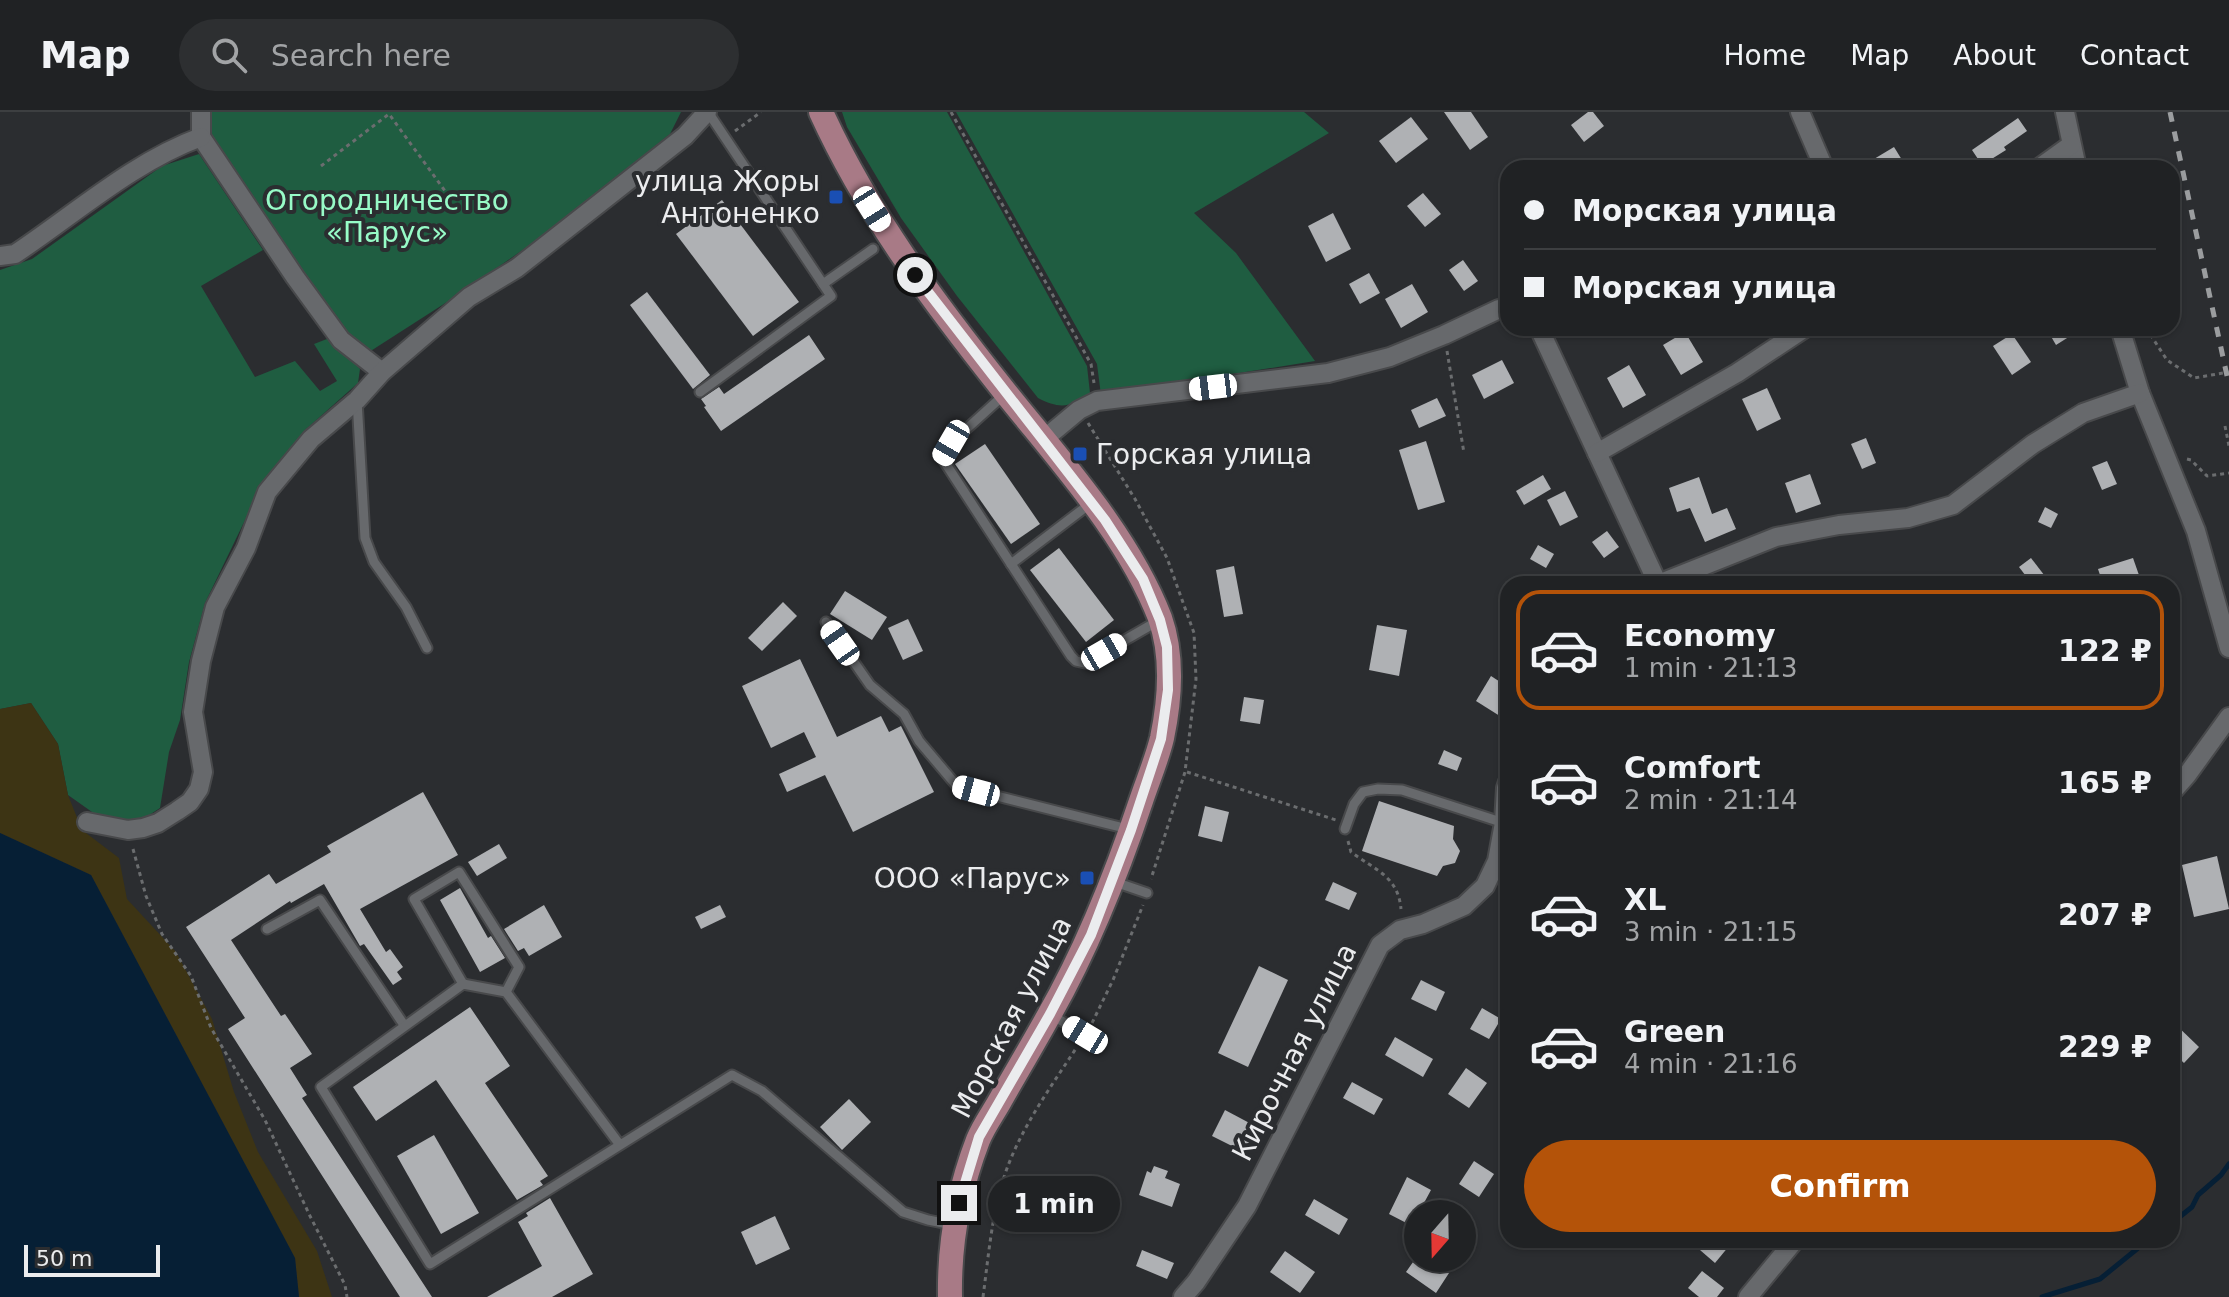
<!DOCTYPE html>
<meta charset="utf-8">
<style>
body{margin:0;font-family:"DejaVu Sans",sans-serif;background:#2d2f31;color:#f1f3f6;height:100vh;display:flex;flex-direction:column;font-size:30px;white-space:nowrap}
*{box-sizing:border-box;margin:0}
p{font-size:26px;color:#a2a4a6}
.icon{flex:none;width:44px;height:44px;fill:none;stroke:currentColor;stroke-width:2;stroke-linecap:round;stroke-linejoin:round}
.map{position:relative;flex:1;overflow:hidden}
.side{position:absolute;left:1500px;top:464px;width:680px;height:672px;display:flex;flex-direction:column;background:#202224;border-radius:24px;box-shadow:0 2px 6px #0004,0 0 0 2px #3d3f41}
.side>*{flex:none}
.banner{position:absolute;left:1500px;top:48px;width:680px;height:176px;border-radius:24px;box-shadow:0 2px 6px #0004,0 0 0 2px #3d3f41;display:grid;align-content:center;height:176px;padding:0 24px;background:#202224}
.needle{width:52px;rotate:200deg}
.tools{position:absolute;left:1404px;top:1088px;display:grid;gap:16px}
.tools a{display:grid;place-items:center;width:72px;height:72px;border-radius:50%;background:#202224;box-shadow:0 2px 6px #0004,0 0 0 2px #3d3f41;font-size:40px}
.scale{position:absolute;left:24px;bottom:20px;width:136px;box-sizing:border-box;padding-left:8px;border:4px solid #ebecee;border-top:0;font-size:22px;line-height:28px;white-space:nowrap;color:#ebecee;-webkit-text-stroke:6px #2b2d30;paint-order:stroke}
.end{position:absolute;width:36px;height:36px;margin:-18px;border:10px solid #ebecee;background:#111;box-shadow:0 0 0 4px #111}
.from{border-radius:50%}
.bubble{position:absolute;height:56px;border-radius:28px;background:#202224;box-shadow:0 2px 6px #0004,0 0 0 2px #3d3f41;font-size:26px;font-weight:700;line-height:56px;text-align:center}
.car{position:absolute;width:24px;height:48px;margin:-24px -12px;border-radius:10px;box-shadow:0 0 6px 2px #0007;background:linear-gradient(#fff 24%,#345 0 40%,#fff 0 76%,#345 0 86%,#fff 0)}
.banner b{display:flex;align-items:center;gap:28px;height:76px;font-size:30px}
.banner b+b{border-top:2px solid #3d3f41}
.banner i{width:20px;height:20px;background:#f1f3f6}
ul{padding:14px 0 0;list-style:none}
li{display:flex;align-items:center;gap:24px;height:120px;margin:0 16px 12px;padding:0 8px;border:4px solid transparent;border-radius:24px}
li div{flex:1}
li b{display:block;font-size:30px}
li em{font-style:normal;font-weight:700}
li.active{border-color:#b45309}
li>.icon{width:72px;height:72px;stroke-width:1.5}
.cta{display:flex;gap:16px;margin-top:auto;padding:16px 24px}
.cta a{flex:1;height:92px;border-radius:48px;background:#b45309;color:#fff;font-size:32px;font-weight:700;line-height:92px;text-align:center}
header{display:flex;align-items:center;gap:48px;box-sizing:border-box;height:112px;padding:0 40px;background:#202224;border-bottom:2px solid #3d3f41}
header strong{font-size:38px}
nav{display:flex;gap:44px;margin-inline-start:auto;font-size:28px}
.search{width:560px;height:72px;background:#2d2f31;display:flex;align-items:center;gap:20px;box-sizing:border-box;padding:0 28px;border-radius:44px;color:#a2a4a6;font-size:30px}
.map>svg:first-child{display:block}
</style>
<header>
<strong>Map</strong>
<div class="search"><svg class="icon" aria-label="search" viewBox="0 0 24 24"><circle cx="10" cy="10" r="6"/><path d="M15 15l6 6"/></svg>Search here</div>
<nav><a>Home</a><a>Map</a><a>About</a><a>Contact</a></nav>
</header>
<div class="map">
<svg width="2229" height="1185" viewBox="0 0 2229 1185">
<rect width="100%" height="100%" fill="#2b2d30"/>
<!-- green -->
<g fill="#1f5d41">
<path d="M208,0H681L670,22L547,121L461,181L366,242L346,226L208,25Z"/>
<path d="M842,0H947L1087,254L1090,281C1071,296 1059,297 1038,286L957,184L901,106L847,15Z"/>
<path d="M956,0H1304L1329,21L1194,101L1236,141L1315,249L1101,283L1097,252Z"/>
<path d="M199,42L263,138L201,174L255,265L295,249L320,279L337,269L314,232L332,225L360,257L358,271L304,319L262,373L205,491L189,550L180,608L169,640L160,696L137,711L109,712L68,683L58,632L31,591L0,597V158L32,147L162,54Z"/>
</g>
<!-- sand -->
<path fill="#3d3414" d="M31,591L58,632L68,683L82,718L119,746L127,787L176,840L212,907L234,980L258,1040L317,1139L332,1185H299L295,1146L91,763L0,721V597Z"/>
<!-- water -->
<path fill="#061f35" d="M0,721L91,763L295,1146L299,1185H0Z"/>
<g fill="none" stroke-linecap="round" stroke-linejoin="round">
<!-- stream -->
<g stroke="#061f35" stroke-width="5">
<path d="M2172,1111L2192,1095L2198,1083L2221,1063L2229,1052"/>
<path d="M2042,1185L2100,1167L2148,1128"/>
</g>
</g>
<!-- building -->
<g fill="#afb1b4">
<path d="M1444,0H1471L1488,25L1470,38Z"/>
<path d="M1588,0H1593L1604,14L1584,30L1571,13Z"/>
<path d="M1411,5L1428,27L1396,51L1379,29Z"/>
<path d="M2018,6L2027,19L2004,35L2006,38L1982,53L1972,38Z"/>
<path d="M1894,35L1907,56H1859Z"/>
<path d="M1423,81L1441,102L1425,115L1407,94Z"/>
<path d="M722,88L799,190L753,224L676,122Z"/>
<path d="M1333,101L1351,137L1326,150L1308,114Z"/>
<path d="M1463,148L1478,169L1464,179L1449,158Z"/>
<path d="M1369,161L1380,181L1360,192L1349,172Z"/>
<path d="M1412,172L1428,200L1401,216L1385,187Z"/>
<path d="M647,180L710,263L693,277L630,193Z"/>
<path d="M2046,216H2083L2056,233Z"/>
<path d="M1685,220L1703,250L1681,263L1663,233Z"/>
<path d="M2012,222L2031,250L2012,263L1993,234Z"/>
<path d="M809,223L825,247L721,319L704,295L706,294L701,287L719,275L724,282Z"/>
<path d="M1502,248L1514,271L1484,287L1472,263Z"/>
<path d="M1629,253L1646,283L1623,296L1607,266Z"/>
<path d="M1767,276L1781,307L1757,319L1742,287Z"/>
<path d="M1437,286L1446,304L1419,316L1411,298Z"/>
<path d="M1866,326L1876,351L1862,357L1851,332Z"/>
<path d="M1426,329L1445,390L1418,398L1399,338Z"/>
<path d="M985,332L1040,412L1011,432L955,352Z"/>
<path d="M2107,349L2117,372L2102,378L2092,355Z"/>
<path d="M1810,362L1821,392L1796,401L1785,371Z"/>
<path d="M1543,363L1551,377L1524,393L1516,379Z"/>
<path d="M1699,365L1712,402L1727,396L1736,417L1705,430L1690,396L1677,400L1669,376Z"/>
<path d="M1565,379L1578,405L1560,414L1547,388Z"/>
<path d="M2045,395L2058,402L2051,416L2038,410Z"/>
<path d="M1607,419L1619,435L1604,446L1592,430Z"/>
<path d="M1538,433L1554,442L1546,456L1530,447Z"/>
<path d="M1059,436L1114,508L1086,530L1030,458Z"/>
<path d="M2031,446L2051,472H2032L2019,455Z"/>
<path d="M2133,446L2140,466L2122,472H2103L2098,457Z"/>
<path d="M1234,454L1243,502L1224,505L1216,458Z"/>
<path d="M845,479L887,505L872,528L830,502Z"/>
<path d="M783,490L797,504L762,539L748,526Z"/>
<path d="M908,507L923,539L903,548L888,516Z"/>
<path d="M1377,513L1407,518L1399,564L1369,558Z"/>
<path d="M800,547L837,625L881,604L889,620L901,614L934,680L853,720L825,663L787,680L779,662L816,645L804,620L771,636L742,574Z"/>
<path d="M1491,564L1508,575V597L1503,606L1476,589Z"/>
<path d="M1244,585L1264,588L1260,612L1240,609Z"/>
<path d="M1444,638L1462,646L1457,659L1438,652Z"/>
<path d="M423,680L458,743L360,797L386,840L390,837L403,855L397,860L402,867L393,873L364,832L360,834L324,772L291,791L290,789L231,828L281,904L285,902L312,942L290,956L307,983L302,986L432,1185H400L228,917L245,906L186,815L269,762L276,772L331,740L327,734Z"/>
<path d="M1379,689L1454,714L1453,727L1460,739L1455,751L1443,754L1437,764L1362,739Z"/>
<path d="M1205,694L1229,700L1222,730L1198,724Z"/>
<path d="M499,732L507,746L477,764L468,750Z"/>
<path d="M2217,744L2229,797L2194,805L2182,753Z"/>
<path d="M1333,770L1357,781L1349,798L1325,788Z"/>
<path d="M460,776L488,826L491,824L505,846L480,860L440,788Z"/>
<path d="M544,793L562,825L529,844L524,836L518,839L504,817Z"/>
<path d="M720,793L726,805L701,817L695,805Z"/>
<path d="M1259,854L1288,868L1248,955L1218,941Z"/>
<path d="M1421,868L1445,880L1436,899L1411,887Z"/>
<path d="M470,895L510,954L485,971L548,1064L540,1069L543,1073L517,1088L436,968L376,1009L353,975Z"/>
<path d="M1482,896L1501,907L1489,927L1470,917Z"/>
<path d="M2172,909L2199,935L2184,951L2172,940Z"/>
<path d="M1395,925L1433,947L1423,965L1385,943Z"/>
<path d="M1466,956L1487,971L1469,996L1448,982Z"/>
<path d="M1352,970L1383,987L1374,1003L1343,986Z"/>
<path d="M849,987L871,1010L842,1038L820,1015Z"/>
<path d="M1225,998L1257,1015L1244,1040L1212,1024Z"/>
<path d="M434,1023L479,1101L441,1122L397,1044Z"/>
<path d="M1474,1049L1494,1062L1479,1085L1459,1072Z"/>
<path d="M1154,1054L1168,1059L1165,1066L1180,1072L1172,1095L1139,1083L1147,1059L1151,1061Z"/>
<path d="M1407,1065L1431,1078L1418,1102V1117L1389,1102Z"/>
<path d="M550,1086L593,1162L552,1185H487L542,1154L518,1110L528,1104L526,1101Z"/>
<path d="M1314,1087L1348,1107L1339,1123L1305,1103Z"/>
<path d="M775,1104L790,1137L756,1153L741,1120Z"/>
<path d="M1709,1128H1734L1715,1151L1700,1138Z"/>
<path d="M1142,1138L1174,1151L1167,1167L1136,1154Z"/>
<path d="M1285,1139L1315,1160L1300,1181L1270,1160Z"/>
<path d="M1418,1143V1146H1426L1449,1161L1436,1181L1406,1160Z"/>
<path d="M1702,1159L1724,1176L1717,1185H1699L1688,1176Z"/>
</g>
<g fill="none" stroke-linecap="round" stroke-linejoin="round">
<defs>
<g id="service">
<path d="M823,172L873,137"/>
<path d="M700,280L831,184L708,0"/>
<path d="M1006,281L951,331L942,346L1071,544L1076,549L1085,551L1158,509"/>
<path d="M357,288L365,426L374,450L406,495L427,536"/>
<path d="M1011,452L1091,391"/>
<path d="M826,510L870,573L904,602L919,629L957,674L1128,717"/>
<path d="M1345,717L1354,692L1363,680L1378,677L1402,678L1504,711"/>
<path d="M1112,769L1147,781"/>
<path d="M267,817L320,788L404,913"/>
<path d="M463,872L414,787L459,760L519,855L506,880"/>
<path d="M1050,902L1085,923"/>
<path d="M620,1033L506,880L463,872L321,975L430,1152L732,963L762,979L903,1100L928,1108L953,1113"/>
</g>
<g id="minor">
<path d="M201,0V25L295,165L341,228L382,260"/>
<path d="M1800,0L1824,56"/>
<path d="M2065,0L2077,56"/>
<path d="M2039,56L2071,33"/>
<path d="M0,144L15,142C75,102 133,50 201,25"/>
<path d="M1539,216L1658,472"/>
<path d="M2120,216L2140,281L2196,419L2229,536"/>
<path d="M1043,328L1079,298L1097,289L1328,261L1390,245L1444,223L1499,197L1508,198"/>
<path d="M1597,341L1737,261L1805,216"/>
<path d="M1658,472L1776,425L1839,413L1908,406L1953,393L2033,332L2083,301L2140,281"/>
<path d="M2172,680L2187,663L2229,605"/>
<path d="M87,710L128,718L143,716L158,711L177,699L190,690L199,677L203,660L193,600L201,549L215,495L246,436L267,380L311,327L357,288L382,260L469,185L517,156L685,24L707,0"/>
<path d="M1183,1185L1196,1170L1247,1094L1380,833L1400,818L1423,812L1464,794L1485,774L1497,749L1504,711L1506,676L1508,670"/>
<path d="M1748,1185L1795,1128"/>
</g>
<path id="primary" d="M821,0C868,103 935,192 1005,280C1060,349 1128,423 1160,506C1173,543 1170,588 1162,626C1157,647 1148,668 1141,689C1116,764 1087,837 1048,905C1033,932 1017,959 1001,987C994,1000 984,1013 978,1028C958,1080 949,1129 950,1185"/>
</defs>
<!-- service casing -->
<use href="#service" stroke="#48494b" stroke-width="13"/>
<!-- minor casing -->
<use href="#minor" stroke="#48494b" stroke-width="22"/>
<!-- primary casing -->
<use href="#primary" stroke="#48494b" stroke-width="28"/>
<!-- path -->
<g stroke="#6b6d6f" stroke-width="3" stroke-dasharray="4 4" stroke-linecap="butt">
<path d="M951,0L1091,252L1094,271"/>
<path d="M735,19L761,0"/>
<path d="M321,54L389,2L448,83"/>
<path d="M2146,216L2167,248L2194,266L2229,260"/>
<path d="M1447,239L1464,341"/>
<path d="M1088,311L1135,387L1167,446L1194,521L1196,567L1185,660L1151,767"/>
<path d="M2225,314L2229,334"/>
<path d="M2187,347L2191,348L2207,364L2229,361"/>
<path d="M1187,660L1336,708"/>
<path d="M1348,729L1351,740C1375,758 1398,764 1401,797"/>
<path d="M133,737L146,784L162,822L191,864L211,916L265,1008L310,1104L345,1173L347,1185"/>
<path d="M1092,911L1113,868L1143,793"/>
<path d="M983,1185C988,1148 991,1111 1001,1075C1015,1024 1048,979 1077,935"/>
</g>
<!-- service -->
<use href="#service" stroke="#67696c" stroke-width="9"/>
<!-- minor -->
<use href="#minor" stroke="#67696c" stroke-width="18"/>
<!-- primary -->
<use href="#primary" stroke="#a87a86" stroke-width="24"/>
<!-- rail -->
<path stroke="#9b9d9f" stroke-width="5" stroke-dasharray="10 10" stroke-linecap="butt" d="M2170,0L2229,273"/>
</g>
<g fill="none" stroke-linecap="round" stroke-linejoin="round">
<!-- route -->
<path stroke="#ebecee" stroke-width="10" d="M915,163L1105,408L1143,467L1160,508L1167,535L1168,578L1161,627L1131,718L1091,823L1050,902L979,1025L959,1091"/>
</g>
<!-- markers -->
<g fill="#1a4fb4" stroke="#2b2d30" stroke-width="3">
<rect x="828" y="77" width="16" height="16" rx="4"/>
<rect x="1072" y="334" width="16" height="16" rx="4"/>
<rect x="1079" y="758" width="16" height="16" rx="4"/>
</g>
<g text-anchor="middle" stroke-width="8" stroke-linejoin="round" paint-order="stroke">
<!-- poi labels -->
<g font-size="28" fill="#ebecee" stroke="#2b2d30" text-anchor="end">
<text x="820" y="79">улица Жоры<tspan x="820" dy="32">Антоненко</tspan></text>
<text x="1096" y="352" text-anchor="start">Горская улица</text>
<text x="1071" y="776">ООО «Парус»</text>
</g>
<!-- park labels -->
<g font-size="28" fill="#97fbc7" stroke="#2b2d30">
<text x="387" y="98">Огородничество<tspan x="387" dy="32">«Парус»</tspan></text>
</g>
<!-- street labels -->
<g font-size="28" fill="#ebecee" stroke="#2b2d30">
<text transform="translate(1011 905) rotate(-62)" y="10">Морская улица</text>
<text transform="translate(1294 940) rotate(-63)" y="10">Кирочная улица</text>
</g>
</g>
</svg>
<div class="tools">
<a><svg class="needle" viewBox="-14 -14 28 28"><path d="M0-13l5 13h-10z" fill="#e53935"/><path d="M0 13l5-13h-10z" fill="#a2a4a6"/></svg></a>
</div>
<div class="scale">50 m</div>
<i class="end from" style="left:915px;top:163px"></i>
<i class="end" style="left:959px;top:1091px"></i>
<div class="bubble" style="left:988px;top:1064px;width:132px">1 min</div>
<i class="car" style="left:872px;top:97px;rotate:148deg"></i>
<i class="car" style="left:1213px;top:275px;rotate:263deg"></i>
<i class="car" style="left:951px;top:331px;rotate:210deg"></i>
<i class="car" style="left:840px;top:531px;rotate:325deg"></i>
<i class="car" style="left:1104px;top:540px;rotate:60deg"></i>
<i class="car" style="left:976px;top:679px;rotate:285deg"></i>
<i class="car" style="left:1085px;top:923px;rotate:301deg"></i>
<div class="banner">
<b><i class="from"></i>Морская улица</b>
<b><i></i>Морская улица</b>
</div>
<section class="side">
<ul>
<li class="active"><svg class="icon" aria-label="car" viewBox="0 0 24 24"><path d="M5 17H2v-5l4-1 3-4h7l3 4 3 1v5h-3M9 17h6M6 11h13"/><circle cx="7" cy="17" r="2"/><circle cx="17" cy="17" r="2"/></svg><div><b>Economy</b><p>1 min · 21:13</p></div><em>122 ₽</em></li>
<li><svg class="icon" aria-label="car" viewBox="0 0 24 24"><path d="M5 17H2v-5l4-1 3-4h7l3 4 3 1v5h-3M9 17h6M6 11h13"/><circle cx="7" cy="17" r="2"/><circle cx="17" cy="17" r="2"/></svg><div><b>Comfort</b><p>2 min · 21:14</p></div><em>165 ₽</em></li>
<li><svg class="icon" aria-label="car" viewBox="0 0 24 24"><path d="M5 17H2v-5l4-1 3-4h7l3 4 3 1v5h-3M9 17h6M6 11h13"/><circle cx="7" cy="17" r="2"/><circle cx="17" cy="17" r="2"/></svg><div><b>XL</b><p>3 min · 21:15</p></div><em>207 ₽</em></li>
<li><svg class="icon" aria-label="car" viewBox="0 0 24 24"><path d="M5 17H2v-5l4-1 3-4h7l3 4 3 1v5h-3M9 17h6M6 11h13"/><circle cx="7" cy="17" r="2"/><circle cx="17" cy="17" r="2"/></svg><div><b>Green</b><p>4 min · 21:16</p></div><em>229 ₽</em></li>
</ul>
<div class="cta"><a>Confirm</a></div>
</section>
</div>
